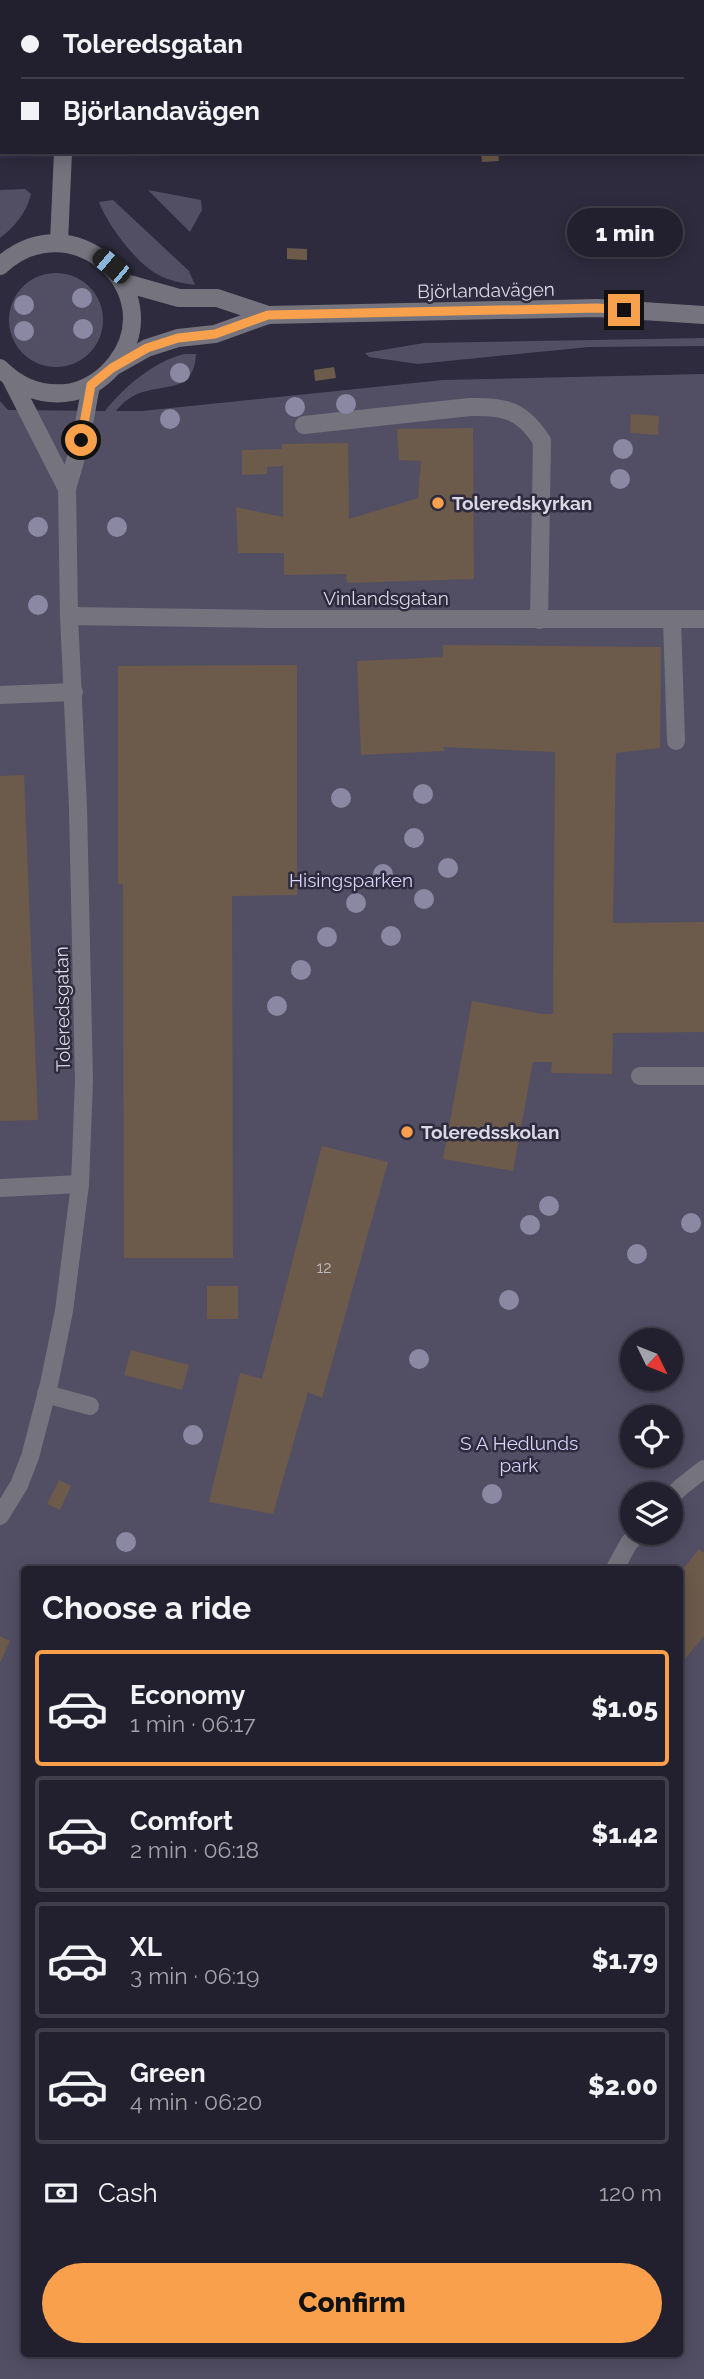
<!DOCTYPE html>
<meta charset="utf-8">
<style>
body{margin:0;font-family:Raleway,sans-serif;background:#2a2836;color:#f1f3f6;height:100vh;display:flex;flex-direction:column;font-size:26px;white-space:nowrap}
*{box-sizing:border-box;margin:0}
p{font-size:23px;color:#a2a3aa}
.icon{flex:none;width:38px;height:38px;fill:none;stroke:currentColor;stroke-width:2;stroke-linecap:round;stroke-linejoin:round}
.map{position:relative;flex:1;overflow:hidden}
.panel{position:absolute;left:21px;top:1566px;width:662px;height:791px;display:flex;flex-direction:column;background:#22202e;border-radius:7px;box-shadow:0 4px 18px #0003,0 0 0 2px #3f3e4a}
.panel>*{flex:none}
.banner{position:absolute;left:0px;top:0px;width:705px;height:154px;box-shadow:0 4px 18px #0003,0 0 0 2px #3f3e4a;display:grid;align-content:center;height:154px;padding:0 21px;background:#22202e}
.needle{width:46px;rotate:133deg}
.buttons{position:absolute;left:620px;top:1328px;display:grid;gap:14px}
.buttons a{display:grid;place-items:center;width:63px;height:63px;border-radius:50%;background:#22202e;box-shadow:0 4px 18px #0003,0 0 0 2px #3f3e4a;font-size:35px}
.end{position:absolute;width:32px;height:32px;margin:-16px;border:9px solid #f8a04b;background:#111;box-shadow:0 0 0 4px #111}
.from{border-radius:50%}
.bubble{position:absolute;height:49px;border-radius:24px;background:#22202e;box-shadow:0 4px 18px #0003,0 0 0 2px #3f3e4a;font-size:23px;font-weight:800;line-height:49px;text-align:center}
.car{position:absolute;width:21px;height:42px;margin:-21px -10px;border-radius:9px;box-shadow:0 0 5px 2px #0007;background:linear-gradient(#222 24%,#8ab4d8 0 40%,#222 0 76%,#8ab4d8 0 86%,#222 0)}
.banner b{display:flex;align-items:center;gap:24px;height:66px;font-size:26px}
.banner b+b{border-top:2px solid #3f3e4a}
.banner i{width:18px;height:18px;background:#f1f3f6}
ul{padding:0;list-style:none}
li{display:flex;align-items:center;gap:21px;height:116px;margin:0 14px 10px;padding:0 7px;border:4px solid #3f3e4a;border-radius:7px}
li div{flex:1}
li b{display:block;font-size:26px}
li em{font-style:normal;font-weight:800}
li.active{border-color:#f8a04b}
li>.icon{width:63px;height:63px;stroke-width:1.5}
h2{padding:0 21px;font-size:32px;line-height:84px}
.pay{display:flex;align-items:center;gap:18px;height:77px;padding:0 21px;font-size:26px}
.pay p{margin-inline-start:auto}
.action{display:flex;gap:14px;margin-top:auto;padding:14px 21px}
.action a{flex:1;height:80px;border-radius:42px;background:#f8a04b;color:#111;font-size:28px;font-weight:800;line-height:80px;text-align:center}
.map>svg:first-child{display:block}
</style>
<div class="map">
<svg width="704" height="2379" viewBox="0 0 704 2379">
<rect width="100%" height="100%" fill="#2d2b3d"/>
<!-- built -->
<path fill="#35314a" d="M0,0H332L333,2H2V152L344,154L0,158Z"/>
<!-- green -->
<g fill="#524f65" fill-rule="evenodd">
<path d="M25,189L31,194C26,214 15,226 0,238V190Z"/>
<path d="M148,190L201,200L202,210L190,232Z"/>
<path d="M113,200L189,271L195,285C182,283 169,281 157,274C136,263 107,224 99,202Z"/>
<circle cx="56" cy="320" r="47"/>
<path d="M704,338V346L589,347L418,364L369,357L365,353L424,343Z"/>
<path d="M184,354H196C194,391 170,384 143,392C132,395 123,402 116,411H142L443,380L704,374V2379H0V401L8,410L105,411C125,386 153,362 184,354ZM632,1340H670V1379H632ZM632,1418H670V1456H632ZM632,1494H670V1533H632ZM24,1570H679V2354H24Z"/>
</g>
<!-- building -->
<g fill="#6c5a4a">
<path d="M481,152H498L499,161L482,162Z"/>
<rect x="660" y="152" width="13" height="4"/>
<path d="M287,248L307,249V260L287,259Z"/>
<path d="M334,367L336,378L315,381L314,370Z"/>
<path d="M631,414L659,416L658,435L630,433Z"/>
<path d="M473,428L474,579L347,583L346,574L284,575V553H238L236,507L283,517V466L267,467V474L242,475V450L282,449V444L348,443L349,519L418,498L421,461L399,460L397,429Z"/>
<path d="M443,645L661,647L660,748L616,753L613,923L704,922V1032L613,1033L612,1074L551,1073L552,1062H533L513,1171L443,1159L472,1001L542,1014H553L555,752L443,747L445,751L361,755L357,661L443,657Z"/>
<path d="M297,665V895L232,896L233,1258H124L123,884H118V666Z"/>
<path d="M24,775L38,1120L0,1121V776Z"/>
<path d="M322,1146L388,1162L322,1398L308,1392L273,1514L209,1502L240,1373L262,1379Z"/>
<rect x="207" y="1286" width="31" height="33"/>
<path d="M131,1350L189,1365L182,1390L124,1375Z"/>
<path d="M59,1480L71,1486L60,1510L47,1504Z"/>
<path d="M699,1549L704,1553V1636L685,1659L679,1655V1574Z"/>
<path d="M0,1636L10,1641L0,1663Z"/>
</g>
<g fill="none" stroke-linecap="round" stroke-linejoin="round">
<!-- minor -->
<g stroke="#75747e" stroke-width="18">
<path d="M65,2V0"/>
<path d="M59,242L63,152"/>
<path d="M0,266C72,200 171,291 116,363C105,377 90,388 72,392C44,397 20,388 0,368"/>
<path d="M122,282L179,298H217L268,315L597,308L704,315"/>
<path d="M113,367L147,348L178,338L215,334L268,315"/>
<path d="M11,379L67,489"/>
<path d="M304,425L470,407C505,406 522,410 542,441L539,620"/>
<path d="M69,616L266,619H704"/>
<path d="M672,620L676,741"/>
<path d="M0,695L74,692"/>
<path d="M640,1076H704"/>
<path d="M0,1188L80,1184"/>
<path d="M46,1394L90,1406"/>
<path d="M670,1498L681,1487L704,1469"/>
<path d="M0,1516L19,1485L30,1457L49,1384L64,1311L80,1184L84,1081L78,808L69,616L67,489L81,440L91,385"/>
<path d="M614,1570L629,1543L638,1533"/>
</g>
</g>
<!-- trees -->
<g fill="#8b88a4">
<circle cx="82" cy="298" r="10"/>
<circle cx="24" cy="305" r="10"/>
<circle cx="83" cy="329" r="10"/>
<circle cx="24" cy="331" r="10"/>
<circle cx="180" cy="373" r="10"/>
<circle cx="346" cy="404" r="10"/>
<circle cx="295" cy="407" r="10"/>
<circle cx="170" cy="419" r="10"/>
<circle cx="623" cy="449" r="10"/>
<circle cx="620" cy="479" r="10"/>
<circle cx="38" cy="527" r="10"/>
<circle cx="117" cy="527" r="10"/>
<circle cx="38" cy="605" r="10"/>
<circle cx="423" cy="794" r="10"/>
<circle cx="341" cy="798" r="10"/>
<circle cx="414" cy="838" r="10"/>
<circle cx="448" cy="868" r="10"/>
<circle cx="383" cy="874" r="10"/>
<circle cx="424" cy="899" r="10"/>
<circle cx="356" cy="903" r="10"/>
<circle cx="391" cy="936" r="10"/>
<circle cx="327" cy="937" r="10"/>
<circle cx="301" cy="970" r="10"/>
<circle cx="277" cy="1006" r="10"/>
<circle cx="549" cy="1206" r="10"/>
<circle cx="691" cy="1223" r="10"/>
<circle cx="530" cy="1225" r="10"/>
<circle cx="637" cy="1254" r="10"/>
<circle cx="509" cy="1300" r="10"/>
<circle cx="419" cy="1359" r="10"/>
<circle cx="193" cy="1435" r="10"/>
<circle cx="492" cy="1494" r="10"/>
<circle cx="126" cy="1542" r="10"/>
</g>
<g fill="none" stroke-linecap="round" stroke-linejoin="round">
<!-- route -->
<path stroke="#f8a04b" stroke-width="9" d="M81,440L91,385L112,368L147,348L178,338L215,334L268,315L597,308L624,310"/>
</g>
<!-- markers -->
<g fill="#f8a04b" stroke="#2d2b3d" stroke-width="2.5">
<circle cx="438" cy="503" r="7"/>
<circle cx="407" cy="1132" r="7"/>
</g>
<g text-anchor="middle" stroke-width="5" stroke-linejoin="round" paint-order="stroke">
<!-- number labels -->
<g font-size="16" fill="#beb8be">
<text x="324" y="1273">12</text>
</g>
<!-- street labels -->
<g font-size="19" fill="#dad8e5" stroke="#2d2b3d">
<text transform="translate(486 290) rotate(-1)" y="7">Björlandavägen</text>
<text x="386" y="605">Vinlandsgatan</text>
<text transform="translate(62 1009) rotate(-91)" y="7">Toleredsgatan</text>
</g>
<!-- poi labels -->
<g font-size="19" font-weight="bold" fill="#dad8e5" stroke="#2d2b3d" text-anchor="start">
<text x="452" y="510">Toleredskyrkan</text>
<text x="421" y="1139">Toleredsskolan</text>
</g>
<!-- park labels -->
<g font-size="19" fill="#d8d4f9" stroke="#2d2b3d">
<text x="351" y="887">Hisingsparken</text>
<text x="519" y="1450">S A Hedlunds<tspan x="519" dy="22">park</tspan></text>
</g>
</g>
</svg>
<div class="buttons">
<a><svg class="needle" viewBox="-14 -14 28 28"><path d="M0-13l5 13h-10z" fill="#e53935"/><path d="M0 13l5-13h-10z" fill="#a2a3aa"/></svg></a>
<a><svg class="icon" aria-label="locate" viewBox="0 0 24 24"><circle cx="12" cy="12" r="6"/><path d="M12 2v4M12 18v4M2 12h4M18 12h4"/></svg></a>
<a><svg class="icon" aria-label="layers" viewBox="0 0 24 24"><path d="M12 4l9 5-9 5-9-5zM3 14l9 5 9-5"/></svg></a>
</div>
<i class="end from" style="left:81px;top:440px"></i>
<i class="end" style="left:624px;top:310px"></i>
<div class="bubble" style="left:567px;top:208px;width:116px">1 min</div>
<i class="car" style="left:111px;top:266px;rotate:310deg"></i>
<div class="banner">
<b><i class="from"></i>Toleredsgatan</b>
<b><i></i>Björlandavägen</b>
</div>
<section class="panel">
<h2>Choose a ride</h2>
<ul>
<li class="active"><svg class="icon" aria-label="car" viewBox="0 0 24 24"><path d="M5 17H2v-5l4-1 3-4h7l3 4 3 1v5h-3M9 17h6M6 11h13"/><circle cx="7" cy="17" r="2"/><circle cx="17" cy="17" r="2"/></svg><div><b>Economy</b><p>1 min · 06:17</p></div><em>$1.05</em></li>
<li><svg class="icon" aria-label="car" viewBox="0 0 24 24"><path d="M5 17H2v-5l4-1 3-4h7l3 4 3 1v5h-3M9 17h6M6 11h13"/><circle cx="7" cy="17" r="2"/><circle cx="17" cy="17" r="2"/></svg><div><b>Comfort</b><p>2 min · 06:18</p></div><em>$1.42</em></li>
<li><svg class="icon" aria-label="car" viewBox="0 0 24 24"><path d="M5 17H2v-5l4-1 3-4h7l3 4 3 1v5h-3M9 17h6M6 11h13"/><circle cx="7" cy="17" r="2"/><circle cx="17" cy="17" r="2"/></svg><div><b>XL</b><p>3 min · 06:19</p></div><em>$1.79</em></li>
<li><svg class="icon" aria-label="car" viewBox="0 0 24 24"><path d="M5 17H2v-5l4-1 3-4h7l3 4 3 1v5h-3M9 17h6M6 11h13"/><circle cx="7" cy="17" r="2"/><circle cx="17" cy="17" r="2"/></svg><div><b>Green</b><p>4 min · 06:20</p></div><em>$2.00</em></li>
</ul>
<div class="pay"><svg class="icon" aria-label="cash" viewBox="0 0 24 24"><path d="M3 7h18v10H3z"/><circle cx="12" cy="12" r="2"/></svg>Cash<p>120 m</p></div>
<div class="action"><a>Confirm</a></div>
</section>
</div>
